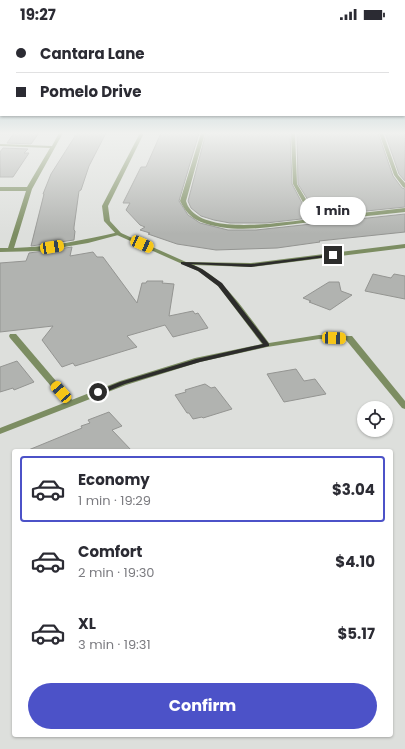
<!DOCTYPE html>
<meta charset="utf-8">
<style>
body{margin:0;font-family:Poppins,sans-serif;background:#f7f7f7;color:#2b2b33;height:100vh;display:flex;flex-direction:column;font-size:15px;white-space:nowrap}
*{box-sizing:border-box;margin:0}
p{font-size:13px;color:#7c7c81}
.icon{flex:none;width:22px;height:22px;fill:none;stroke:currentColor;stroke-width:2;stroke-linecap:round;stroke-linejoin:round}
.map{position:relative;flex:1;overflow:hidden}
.side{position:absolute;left:12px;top:421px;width:381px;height:288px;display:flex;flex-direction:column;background:#fff;border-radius:4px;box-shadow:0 1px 3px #0004}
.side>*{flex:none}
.banner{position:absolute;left:0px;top:0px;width:405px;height:88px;box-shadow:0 1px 3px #0004;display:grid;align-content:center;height:88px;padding:0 16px;background:#fff}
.controls{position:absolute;left:357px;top:373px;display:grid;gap:8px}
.controls a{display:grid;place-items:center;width:36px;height:36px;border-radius:50%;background:#fff;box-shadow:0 1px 3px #0004;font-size:20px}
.end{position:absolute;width:18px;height:18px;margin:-9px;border:5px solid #2c2c2b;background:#fff;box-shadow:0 0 0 2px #fff}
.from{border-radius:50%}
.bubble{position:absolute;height:28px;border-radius:14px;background:#fff;box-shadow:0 1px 3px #0004;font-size:13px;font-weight:700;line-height:28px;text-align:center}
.car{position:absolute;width:12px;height:24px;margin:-12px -6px;border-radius:5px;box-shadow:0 0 3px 1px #0007;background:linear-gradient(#f5c518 24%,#345 0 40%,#f5c518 0 76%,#345 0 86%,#f5c518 0)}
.banner b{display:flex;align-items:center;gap:14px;height:38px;font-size:15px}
.banner b+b{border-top:1px solid #e1e1e2}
.banner i{width:10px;height:10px;background:#2b2b33}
ul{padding:7px 0 0;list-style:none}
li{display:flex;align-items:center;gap:12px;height:66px;margin:0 8px 6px;padding:0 8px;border:2px solid transparent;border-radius:4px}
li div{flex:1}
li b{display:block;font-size:15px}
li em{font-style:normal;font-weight:700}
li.selected{border-color:#4c52c8}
li>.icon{width:36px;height:36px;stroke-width:1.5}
.button{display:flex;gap:8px;margin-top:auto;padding:8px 16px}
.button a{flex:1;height:46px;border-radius:24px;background:#4c52c8;color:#fff;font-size:16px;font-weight:700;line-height:46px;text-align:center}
.status{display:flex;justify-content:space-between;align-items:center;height:28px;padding:0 20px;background:#fff;direction:ltr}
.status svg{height:11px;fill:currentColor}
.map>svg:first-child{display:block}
</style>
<div class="status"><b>19:27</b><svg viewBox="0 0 49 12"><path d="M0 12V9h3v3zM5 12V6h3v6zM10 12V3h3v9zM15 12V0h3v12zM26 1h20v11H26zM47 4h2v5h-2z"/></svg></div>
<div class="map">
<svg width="405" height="721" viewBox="0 0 405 721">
<rect width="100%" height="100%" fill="#dddfdc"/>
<!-- building -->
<g fill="#b1b3b0" stroke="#949592">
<path d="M14,105H39L31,116L7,115Z"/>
<path d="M77,105H106L89,138L81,162L79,163L74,199V202L75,203L74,212L31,218L44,166H43L51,146Z"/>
<path d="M161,105H199L179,173L188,187L200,195L228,202H256L405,186V204L319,213L320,214L277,220L216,222L177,216L148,206L150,205L140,202L145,199L140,197L126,182L130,175H123L141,139H146Z"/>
<path d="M206,105H290L292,156L310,190L266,195H230L214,192L201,188L191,180L188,173Z"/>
<path d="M297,105H378L393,148L402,160L405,161V179L318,188L298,156Z"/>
<path d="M385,105H405V153L399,146Z"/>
<path d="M3,120L28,121L24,125H29L13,149H0V124Z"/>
<path d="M72,219L70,228L93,224L97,229H103L137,275L142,255H146L147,253H163L162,255L174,256L169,288L193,283L195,286L198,285L208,300L173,309L165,297L127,308L137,319L75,338L73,335L62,339L42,312L53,298L0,304V235L26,233L29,225Z"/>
<path d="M373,246L391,250L394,246L405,248V271L365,263Z"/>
<path d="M329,254H339L341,263L352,267L330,282L309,274L311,273L303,270Z"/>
<path d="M17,333L34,354L14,362L13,360L0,364V339Z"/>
<path d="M296,341L304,353L315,351L326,366L284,374L267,346Z"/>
<path d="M205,356L211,360L215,359L232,381L203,390L202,389L193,391L189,385H187L175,367L186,364L185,362Z"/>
<path d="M109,384L122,398L112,402L132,423H26L82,400L81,398L90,395L88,392Z"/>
</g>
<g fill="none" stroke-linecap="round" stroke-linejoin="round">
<!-- service -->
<g fill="#7c8d62" fill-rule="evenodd">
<path d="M10,306H16L73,373L74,375L73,377H67L10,310L9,308Z"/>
<path d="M346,308H352L405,373V381L402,380L346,312L345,310Z"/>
</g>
<!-- minor -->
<g fill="#7c8d62" fill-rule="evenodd">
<path d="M59,105H63L32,161L14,220C50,219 84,212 119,204L122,206L88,215L40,223L0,224V220H8L26,163H0V159H27L50,120L0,118V116L52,118Z"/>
<path d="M201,105H205L186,173C187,176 188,179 190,181C210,207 283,194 312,191L293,156L291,105H295L297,156L317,190L405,180V184C374,187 342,191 311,194C275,198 236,207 201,194C191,190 185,183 180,173Z"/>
<path d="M379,105H383L398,147L405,155V160L403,159L394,147Z"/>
</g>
<!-- tertiary -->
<path fill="#7c8d62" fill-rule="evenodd" d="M140,105H144L108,178L110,193L121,205L186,234L251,235L405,216V220L251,239L194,237C226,251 248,288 269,315L319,307L349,308L353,310L349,312L319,311L267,319L200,334L126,357L0,406V400L120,353L195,330L262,316L218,258L198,243L117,207L104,193L102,178Z"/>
</g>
<!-- sky -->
<linearGradient id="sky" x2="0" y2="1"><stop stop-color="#86b0b8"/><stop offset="0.51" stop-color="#f0f1ef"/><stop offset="1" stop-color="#f0f1ef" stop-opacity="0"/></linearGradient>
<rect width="405" height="206" fill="url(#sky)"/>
<!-- route -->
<path fill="#2c2c2b" d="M333,226L335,228L251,239L191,236L202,241L222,255L269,316V318L200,334L125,356L101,366L95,364L120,354L196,331L263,316L218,258L198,243L181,236V234L251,236Z"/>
</svg>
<div class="controls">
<a><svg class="icon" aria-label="locate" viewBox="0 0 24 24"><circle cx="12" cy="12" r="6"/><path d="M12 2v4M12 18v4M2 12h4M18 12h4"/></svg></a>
</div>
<i class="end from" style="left:98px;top:364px"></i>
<i class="end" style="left:333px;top:227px"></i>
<div class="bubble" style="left:300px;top:169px;width:66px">1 min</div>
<i class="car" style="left:142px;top:216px;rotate:114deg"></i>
<i class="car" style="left:52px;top:219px;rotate:81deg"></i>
<i class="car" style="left:334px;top:310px;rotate:92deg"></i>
<i class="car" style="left:61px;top:364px;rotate:319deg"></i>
<div class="banner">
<b><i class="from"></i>Cantara Lane</b>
<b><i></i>Pomelo Drive</b>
</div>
<section class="side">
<ul>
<li class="selected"><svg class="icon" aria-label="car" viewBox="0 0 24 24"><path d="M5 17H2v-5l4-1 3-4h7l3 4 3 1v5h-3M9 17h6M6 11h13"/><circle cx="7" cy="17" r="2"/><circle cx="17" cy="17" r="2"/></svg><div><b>Economy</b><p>1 min · 19:29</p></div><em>$3.04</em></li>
<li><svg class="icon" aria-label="car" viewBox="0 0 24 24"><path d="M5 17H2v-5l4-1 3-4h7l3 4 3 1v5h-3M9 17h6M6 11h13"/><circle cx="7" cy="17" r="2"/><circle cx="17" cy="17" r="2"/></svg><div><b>Comfort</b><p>2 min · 19:30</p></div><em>$4.10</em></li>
<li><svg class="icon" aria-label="car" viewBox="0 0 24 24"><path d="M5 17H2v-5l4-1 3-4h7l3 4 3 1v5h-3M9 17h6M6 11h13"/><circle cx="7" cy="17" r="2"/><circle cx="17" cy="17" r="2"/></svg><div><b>XL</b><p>3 min · 19:31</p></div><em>$5.17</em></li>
</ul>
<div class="button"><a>Confirm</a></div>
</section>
</div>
